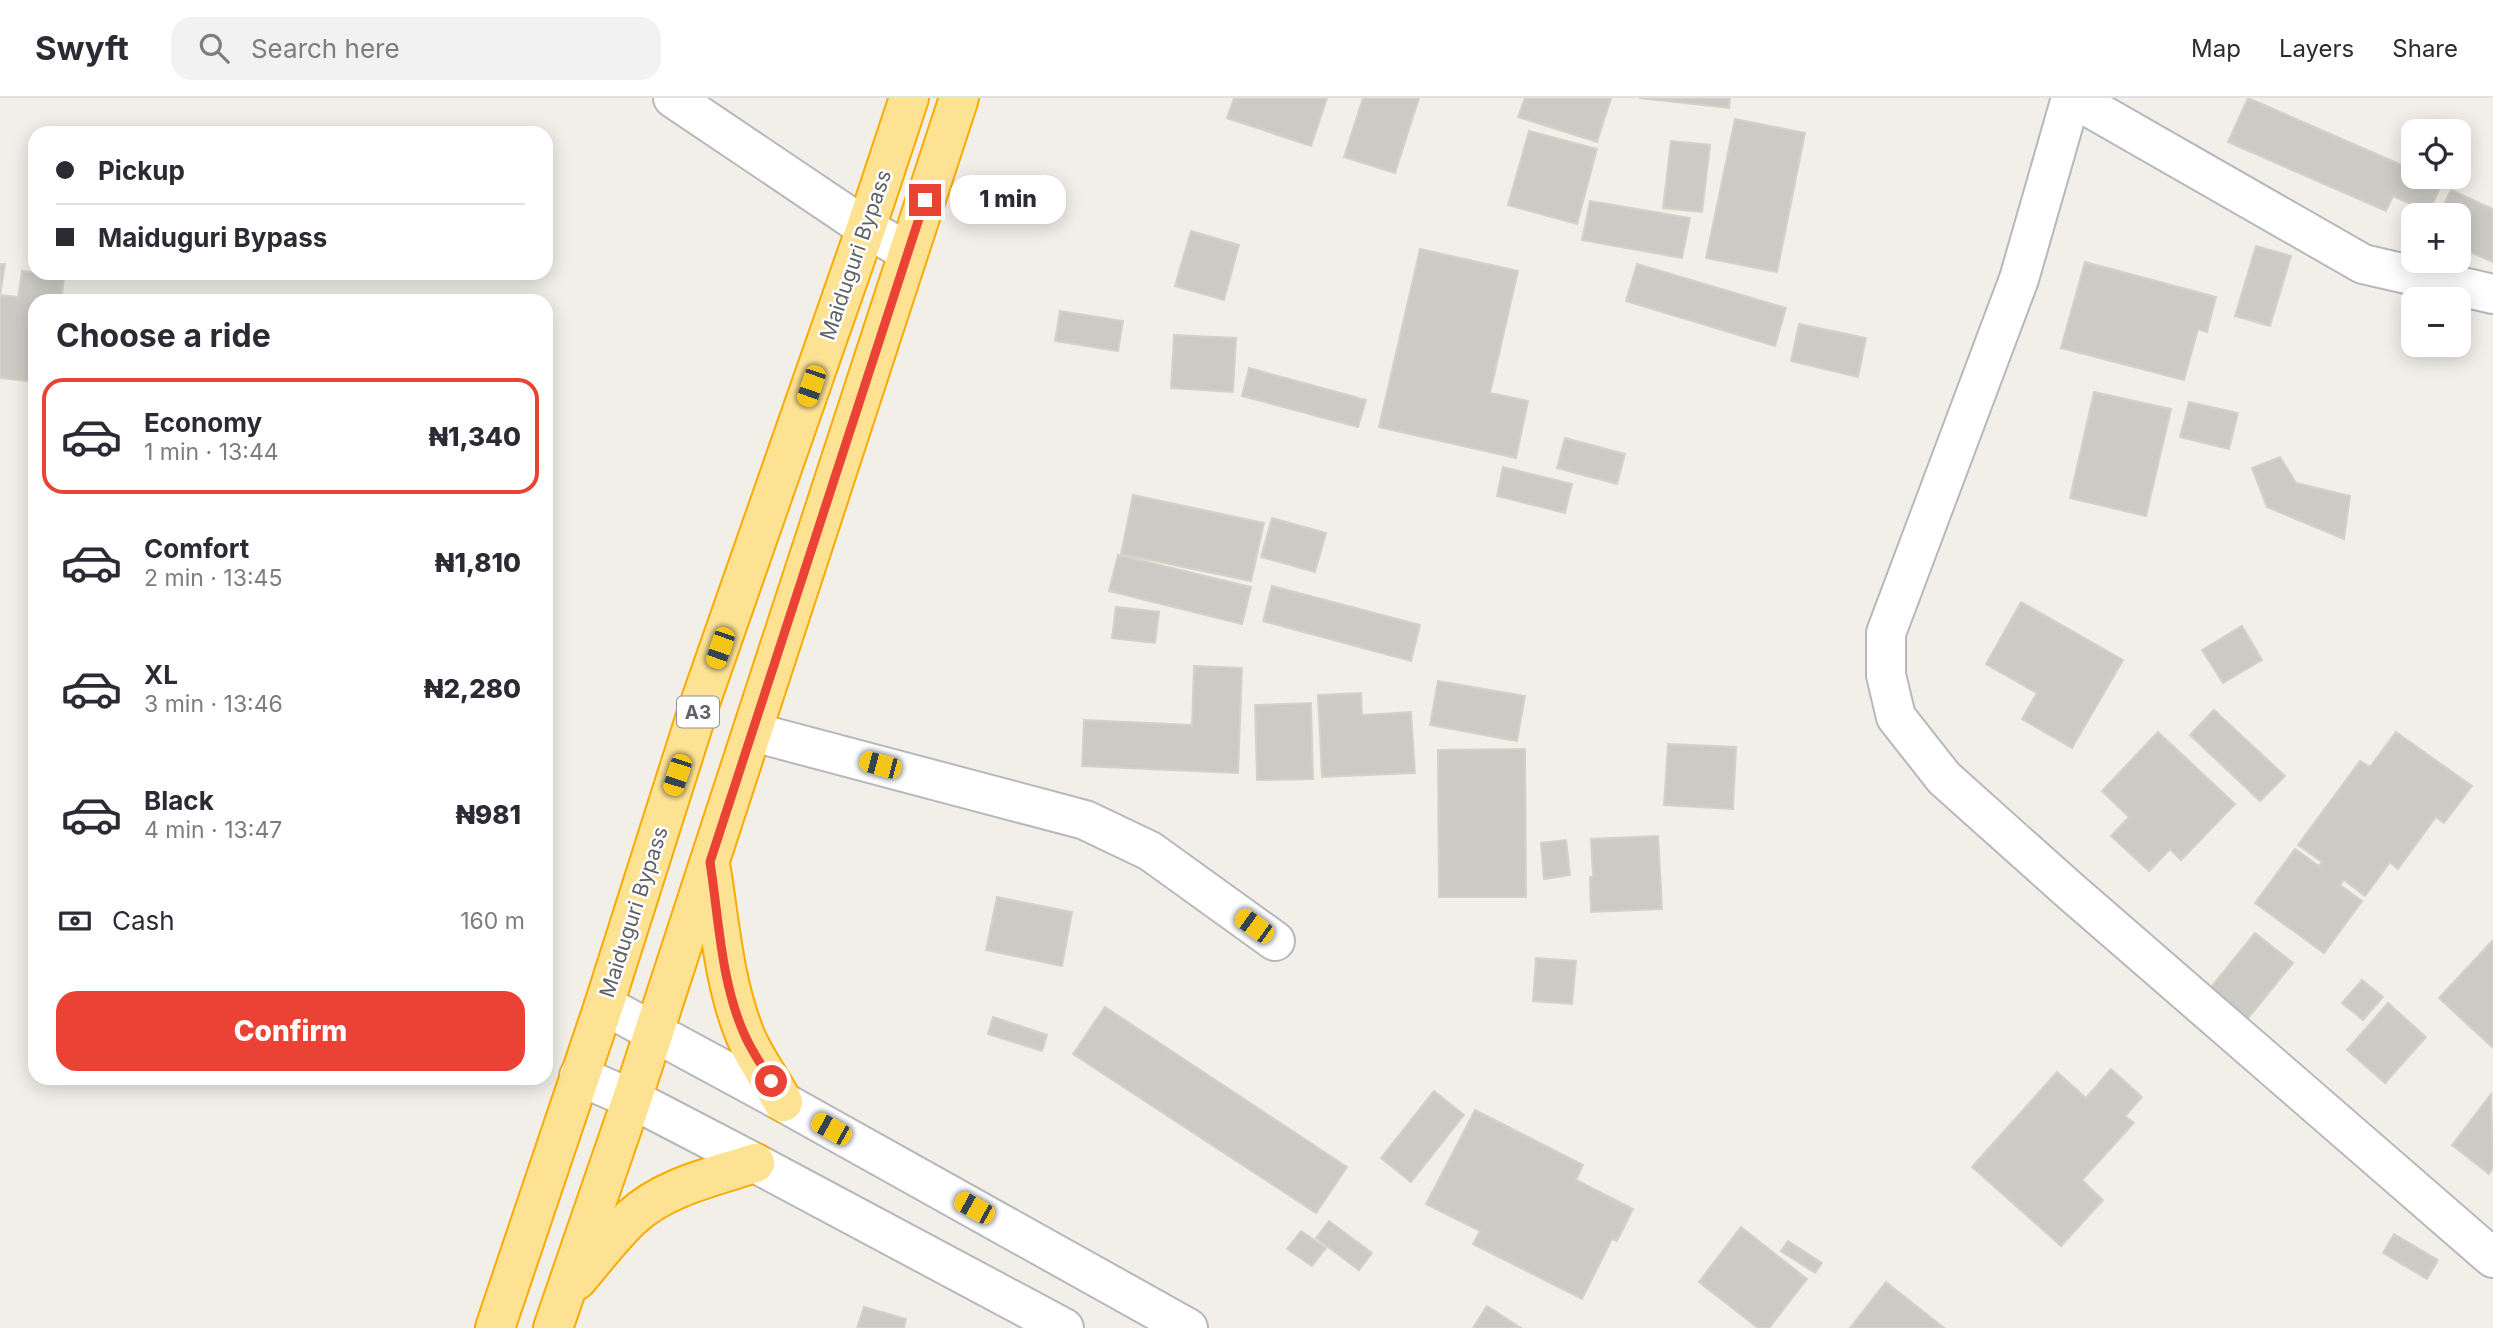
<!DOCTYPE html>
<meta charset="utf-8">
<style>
body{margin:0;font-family:Inter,sans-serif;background:#f2f2f3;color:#2b2b33;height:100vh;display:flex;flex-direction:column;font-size:26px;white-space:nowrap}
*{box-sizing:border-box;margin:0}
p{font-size:23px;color:#7c7c81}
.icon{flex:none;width:38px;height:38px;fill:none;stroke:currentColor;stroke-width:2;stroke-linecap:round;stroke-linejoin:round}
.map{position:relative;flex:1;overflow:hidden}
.details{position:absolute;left:28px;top:196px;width:525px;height:791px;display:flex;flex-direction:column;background:#fff;border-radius:21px;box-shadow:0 4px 18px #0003}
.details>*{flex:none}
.top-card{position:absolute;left:28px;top:28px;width:525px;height:154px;border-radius:21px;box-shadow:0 4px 18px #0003;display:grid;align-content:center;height:154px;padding:0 28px;background:#fff}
.fabs{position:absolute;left:2401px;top:21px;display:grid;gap:14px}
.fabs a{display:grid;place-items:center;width:70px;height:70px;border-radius:14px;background:#fff;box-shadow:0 4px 18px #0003;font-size:35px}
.end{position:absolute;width:32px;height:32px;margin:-16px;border:9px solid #ea4335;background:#fff;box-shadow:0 0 0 4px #fff}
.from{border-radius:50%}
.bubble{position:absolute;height:49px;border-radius:21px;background:#fff;box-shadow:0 4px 18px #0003;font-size:23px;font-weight:800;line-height:49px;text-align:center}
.car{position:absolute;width:21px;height:42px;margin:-21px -10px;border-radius:9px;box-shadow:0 0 5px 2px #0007;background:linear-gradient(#f5c518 24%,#345 0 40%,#f5c518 0 76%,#345 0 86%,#f5c518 0)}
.top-card b{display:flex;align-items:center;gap:24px;height:66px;font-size:26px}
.top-card b+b{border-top:2px solid #e1e1e2}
.top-card i{width:18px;height:18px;background:#2b2b33}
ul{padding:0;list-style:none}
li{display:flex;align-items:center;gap:21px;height:116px;margin:0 14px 10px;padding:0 14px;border:4px solid transparent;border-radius:21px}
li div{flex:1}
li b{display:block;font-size:26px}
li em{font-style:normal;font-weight:800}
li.active{border-color:#ea4335}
li>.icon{width:63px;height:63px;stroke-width:1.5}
h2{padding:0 28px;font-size:32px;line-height:84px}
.pay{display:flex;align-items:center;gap:18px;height:77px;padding:0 28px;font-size:26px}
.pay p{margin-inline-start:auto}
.action{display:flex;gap:14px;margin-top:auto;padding:14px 28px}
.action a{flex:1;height:80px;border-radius:21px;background:#ea4335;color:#fff;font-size:28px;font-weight:800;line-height:80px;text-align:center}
header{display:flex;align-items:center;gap:42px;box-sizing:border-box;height:98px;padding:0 35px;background:#fff;border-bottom:2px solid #e1e1e2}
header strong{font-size:33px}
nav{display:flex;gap:38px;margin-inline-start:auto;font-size:24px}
.search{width:490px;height:63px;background:#f2f2f3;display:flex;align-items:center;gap:18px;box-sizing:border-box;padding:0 24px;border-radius:21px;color:#7c7c81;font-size:26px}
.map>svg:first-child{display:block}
</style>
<header>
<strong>Swyft</strong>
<div class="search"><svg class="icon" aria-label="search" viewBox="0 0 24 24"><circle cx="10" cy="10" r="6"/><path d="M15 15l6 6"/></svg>Search here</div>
<nav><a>Map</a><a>Layers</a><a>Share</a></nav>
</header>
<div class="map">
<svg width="2493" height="1230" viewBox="0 0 2493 1230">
<rect width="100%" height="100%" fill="#f1efe8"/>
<!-- building -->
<g fill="#cccac5" stroke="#d6d1c6" stroke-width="2">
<path d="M1234,0H1327L1311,48L1227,20Z"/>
<path d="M1363,0H1419L1395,75L1344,59Z"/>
<path d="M1525,0H1611L1597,44L1518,19Z"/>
<path d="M1639,0H1730L1729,10Z"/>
<path d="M2248,0L2413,72V79H2429L2442,85L2429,114L2393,98L2386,113L2228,44Z"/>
<path d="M1735,21L1805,35L1777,174L1706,160Z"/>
<path d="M1529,33L1597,51L1577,126L1508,107Z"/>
<path d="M1671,43L1710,47L1702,114L1663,110Z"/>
<path d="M2451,92L2493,111V164L2459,149V117H2439Z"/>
<path d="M1590,103L1690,120L1682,160L1582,142Z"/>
<path d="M1191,133L1239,147L1224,202L1175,188Z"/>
<path d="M2256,148L2291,158L2270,228L2235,218Z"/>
<path d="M1420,151L1518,173L1490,295L1528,303L1516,360L1379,329Z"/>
<path d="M2085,164L2216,199L2207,234L2198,231L2184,282L2061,250Z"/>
<path d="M0,166H5L0,197L18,199L22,173L64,179L61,203H35V284L0,280Z"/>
<path d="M1637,166L1786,210L1775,248L1626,203Z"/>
<path d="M1060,213L1123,223L1118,253L1055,243Z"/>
<path d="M1799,226L1866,240L1858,279L1791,263Z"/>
<path d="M1174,237L1236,240L1233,294L1171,290Z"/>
<path d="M1249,270L1366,302L1358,329L1242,298Z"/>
<path d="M2094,294L2171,311L2146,418L2070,400Z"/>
<path d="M2189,304L2238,315L2229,351L2180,339Z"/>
<path d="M1565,340L1625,356L1617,386L1557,370Z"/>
<path d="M2280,359L2296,385L2350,398L2344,441L2267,409L2252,370Z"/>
<path d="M1503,369L1572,386L1565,415L1497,398Z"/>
<path d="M1133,397L1264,425L1251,483L1121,456Z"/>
<path d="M1272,420L1326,435L1315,474L1261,459Z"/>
<path d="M1118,457L1251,489L1242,526L1109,493Z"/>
<path d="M1272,488L1420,527L1411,563L1263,523Z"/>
<path d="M2021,504L2123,562L2072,650L2022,621L2037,595L1986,566Z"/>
<path d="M1116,509L1159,514L1155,545L1112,540Z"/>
<path d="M2242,528L2262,562L2223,585L2202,552Z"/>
<path d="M1194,568L1242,570L1238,675L1082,668L1084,622L1192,627Z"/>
<path d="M1438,583L1525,598L1517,643L1430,627Z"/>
<path d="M1361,595L1362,617L1411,614L1415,675L1322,679L1318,597Z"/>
<path d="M1311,605L1313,681L1257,682L1255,607Z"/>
<path d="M2214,612L2285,678L2260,703L2190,637Z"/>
<path d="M2158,634L2235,706L2181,762L2170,751L2149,773L2111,738L2129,719L2102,693Z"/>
<path d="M2396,634L2472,688L2444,725L2436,719L2398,771L2390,764L2365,798L2344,782L2340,787L2362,803L2324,855L2255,805L2295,751L2319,768L2322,764L2298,747L2360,663L2370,669Z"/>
<path d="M1668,646L1736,649L1733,711L1664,707Z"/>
<path d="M1525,651L1526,799H1439L1438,652Z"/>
<path d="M1658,738L1662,811L1591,814L1590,779H1593L1591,741Z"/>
<path d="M1566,742L1570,777L1544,781L1541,745Z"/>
<path d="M997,799L1072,814L1062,868L986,852Z"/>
<path d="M2255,835L2293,865L2245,924L2207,894Z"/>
<path d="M2493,842V950L2439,900Z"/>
<path d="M1536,860L1576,863L1572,906L1533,903Z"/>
<path d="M2362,882L2383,899L2363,922L2342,905Z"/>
<path d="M2388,905L2426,939L2385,985L2347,952Z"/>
<path d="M1105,909L1347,1069L1316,1115L1073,956Z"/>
<path d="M993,919L1047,937L1042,953L988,936Z"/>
<path d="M2111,971L2142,999L2125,1018L2134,1025L2082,1082L2103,1102L2061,1148L1972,1069L2057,974L2086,1000Z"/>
<path d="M1434,993L1464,1017L1411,1084L1381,1060Z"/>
<path d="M2491,996L2493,1070L2489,1076L2452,1047Z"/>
<path d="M1475,1012L1583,1067L1576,1082L1633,1111L1617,1143L1612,1141L1582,1201L1473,1146L1480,1133L1426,1106Z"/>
<path d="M1329,1123L1372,1155L1359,1172L1316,1140Z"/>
<path d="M1741,1129L1807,1181L1769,1230H1758L1699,1184Z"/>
<path d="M1301,1133L1326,1150L1312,1168L1287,1151Z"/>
<path d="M2394,1136L2438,1162L2427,1181L2383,1155Z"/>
<path d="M1788,1143L1822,1165L1815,1175L1781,1153Z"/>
<path d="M1886,1184L1944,1230H1850Z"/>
<path d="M1487,1208L1521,1230H1473Z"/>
<path d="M864,1209L906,1221L904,1230H857Z"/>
</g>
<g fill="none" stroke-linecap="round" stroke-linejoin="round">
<defs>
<g id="minor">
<path d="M673,0L866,130L908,154"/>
<path d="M2071,0L2019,181L1886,535V577L1896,619L1944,680L2068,791L2493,1160"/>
<path d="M2073,0L2363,166L2493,196"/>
<path d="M753,634L1085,722L1150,753L1275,843"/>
<path d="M604,907L783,1004L1188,1230"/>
<path d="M579,978L632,1001L755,1065L1064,1230"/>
</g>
<g id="highway">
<path d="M711,772C720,827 724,885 745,937C755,961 771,982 783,1004"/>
<path d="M577,1182C594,1162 611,1139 631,1120C664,1089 712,1079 755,1065"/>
<path d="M495,1230L604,907L701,602L866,130L909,0"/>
<path d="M553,1230L632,1001L959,0"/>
</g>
</defs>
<!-- minor casing -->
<use href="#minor" stroke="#b5b8bc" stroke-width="42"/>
<!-- highway casing -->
<use href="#highway" stroke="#f9ab00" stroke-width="42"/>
<!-- minor -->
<use href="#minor" stroke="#fff" stroke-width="38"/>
<!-- highway -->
<use href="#highway" stroke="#fde293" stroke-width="38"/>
</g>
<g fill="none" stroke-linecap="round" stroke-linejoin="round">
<!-- route -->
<path stroke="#ea4335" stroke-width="9" d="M771,983C763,969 753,955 746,940C721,887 719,822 710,764L925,102"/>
</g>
<g text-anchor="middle" stroke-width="5" stroke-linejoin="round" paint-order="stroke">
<!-- shield labels -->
<rect fill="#fff" stroke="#8f9295" stroke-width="2" x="677" y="598.5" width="42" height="31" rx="5"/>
<g font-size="19" font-weight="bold" fill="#5f6368">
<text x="698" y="621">A3</text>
</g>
<!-- street labels -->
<g font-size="21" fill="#5f6368" stroke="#fff">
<text transform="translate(856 157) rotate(-71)" y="7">Maiduguri Bypass</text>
<text transform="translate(634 814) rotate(-72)" y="7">Maiduguri Bypass</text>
</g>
</g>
</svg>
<div class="fabs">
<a><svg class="icon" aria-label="locate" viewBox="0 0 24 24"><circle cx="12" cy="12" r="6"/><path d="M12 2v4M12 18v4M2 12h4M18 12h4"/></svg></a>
<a>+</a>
<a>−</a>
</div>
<i class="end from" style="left:771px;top:983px"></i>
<i class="end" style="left:925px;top:102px"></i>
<div class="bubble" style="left:950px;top:77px;width:116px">1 min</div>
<i class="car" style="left:811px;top:288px;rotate:199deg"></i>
<i class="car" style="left:720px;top:550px;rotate:199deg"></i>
<i class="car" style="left:880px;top:667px;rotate:285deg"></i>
<i class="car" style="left:677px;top:677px;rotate:198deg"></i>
<i class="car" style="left:1254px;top:828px;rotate:306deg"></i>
<i class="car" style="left:831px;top:1031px;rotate:299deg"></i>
<i class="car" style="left:974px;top:1110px;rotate:299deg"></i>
<div class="top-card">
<b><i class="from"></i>Pickup</b>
<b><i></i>Maiduguri Bypass</b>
</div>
<section class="details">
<h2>Choose a ride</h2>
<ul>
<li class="active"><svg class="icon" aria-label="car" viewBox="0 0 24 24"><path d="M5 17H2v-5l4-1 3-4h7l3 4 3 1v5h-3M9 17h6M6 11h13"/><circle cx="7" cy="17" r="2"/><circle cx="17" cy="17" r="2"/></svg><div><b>Economy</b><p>1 min · 13:44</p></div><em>₦1,340</em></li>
<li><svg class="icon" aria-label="car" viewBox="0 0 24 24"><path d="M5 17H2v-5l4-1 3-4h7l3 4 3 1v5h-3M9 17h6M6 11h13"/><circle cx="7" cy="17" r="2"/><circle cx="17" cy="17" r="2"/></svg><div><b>Comfort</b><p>2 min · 13:45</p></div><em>₦1,810</em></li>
<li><svg class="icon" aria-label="car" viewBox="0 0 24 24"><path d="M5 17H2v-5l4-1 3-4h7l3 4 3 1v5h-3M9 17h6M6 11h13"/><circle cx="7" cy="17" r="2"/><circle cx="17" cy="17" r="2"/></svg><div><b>XL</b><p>3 min · 13:46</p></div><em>₦2,280</em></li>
<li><svg class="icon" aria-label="car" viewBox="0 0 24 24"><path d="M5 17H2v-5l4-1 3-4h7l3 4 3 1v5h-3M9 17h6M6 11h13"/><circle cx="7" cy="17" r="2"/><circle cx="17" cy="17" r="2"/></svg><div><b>Black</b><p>4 min · 13:47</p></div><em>₦981</em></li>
</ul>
<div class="pay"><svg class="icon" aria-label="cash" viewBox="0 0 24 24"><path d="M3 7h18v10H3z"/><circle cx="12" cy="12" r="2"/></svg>Cash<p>160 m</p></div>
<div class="action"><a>Confirm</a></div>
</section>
</div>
